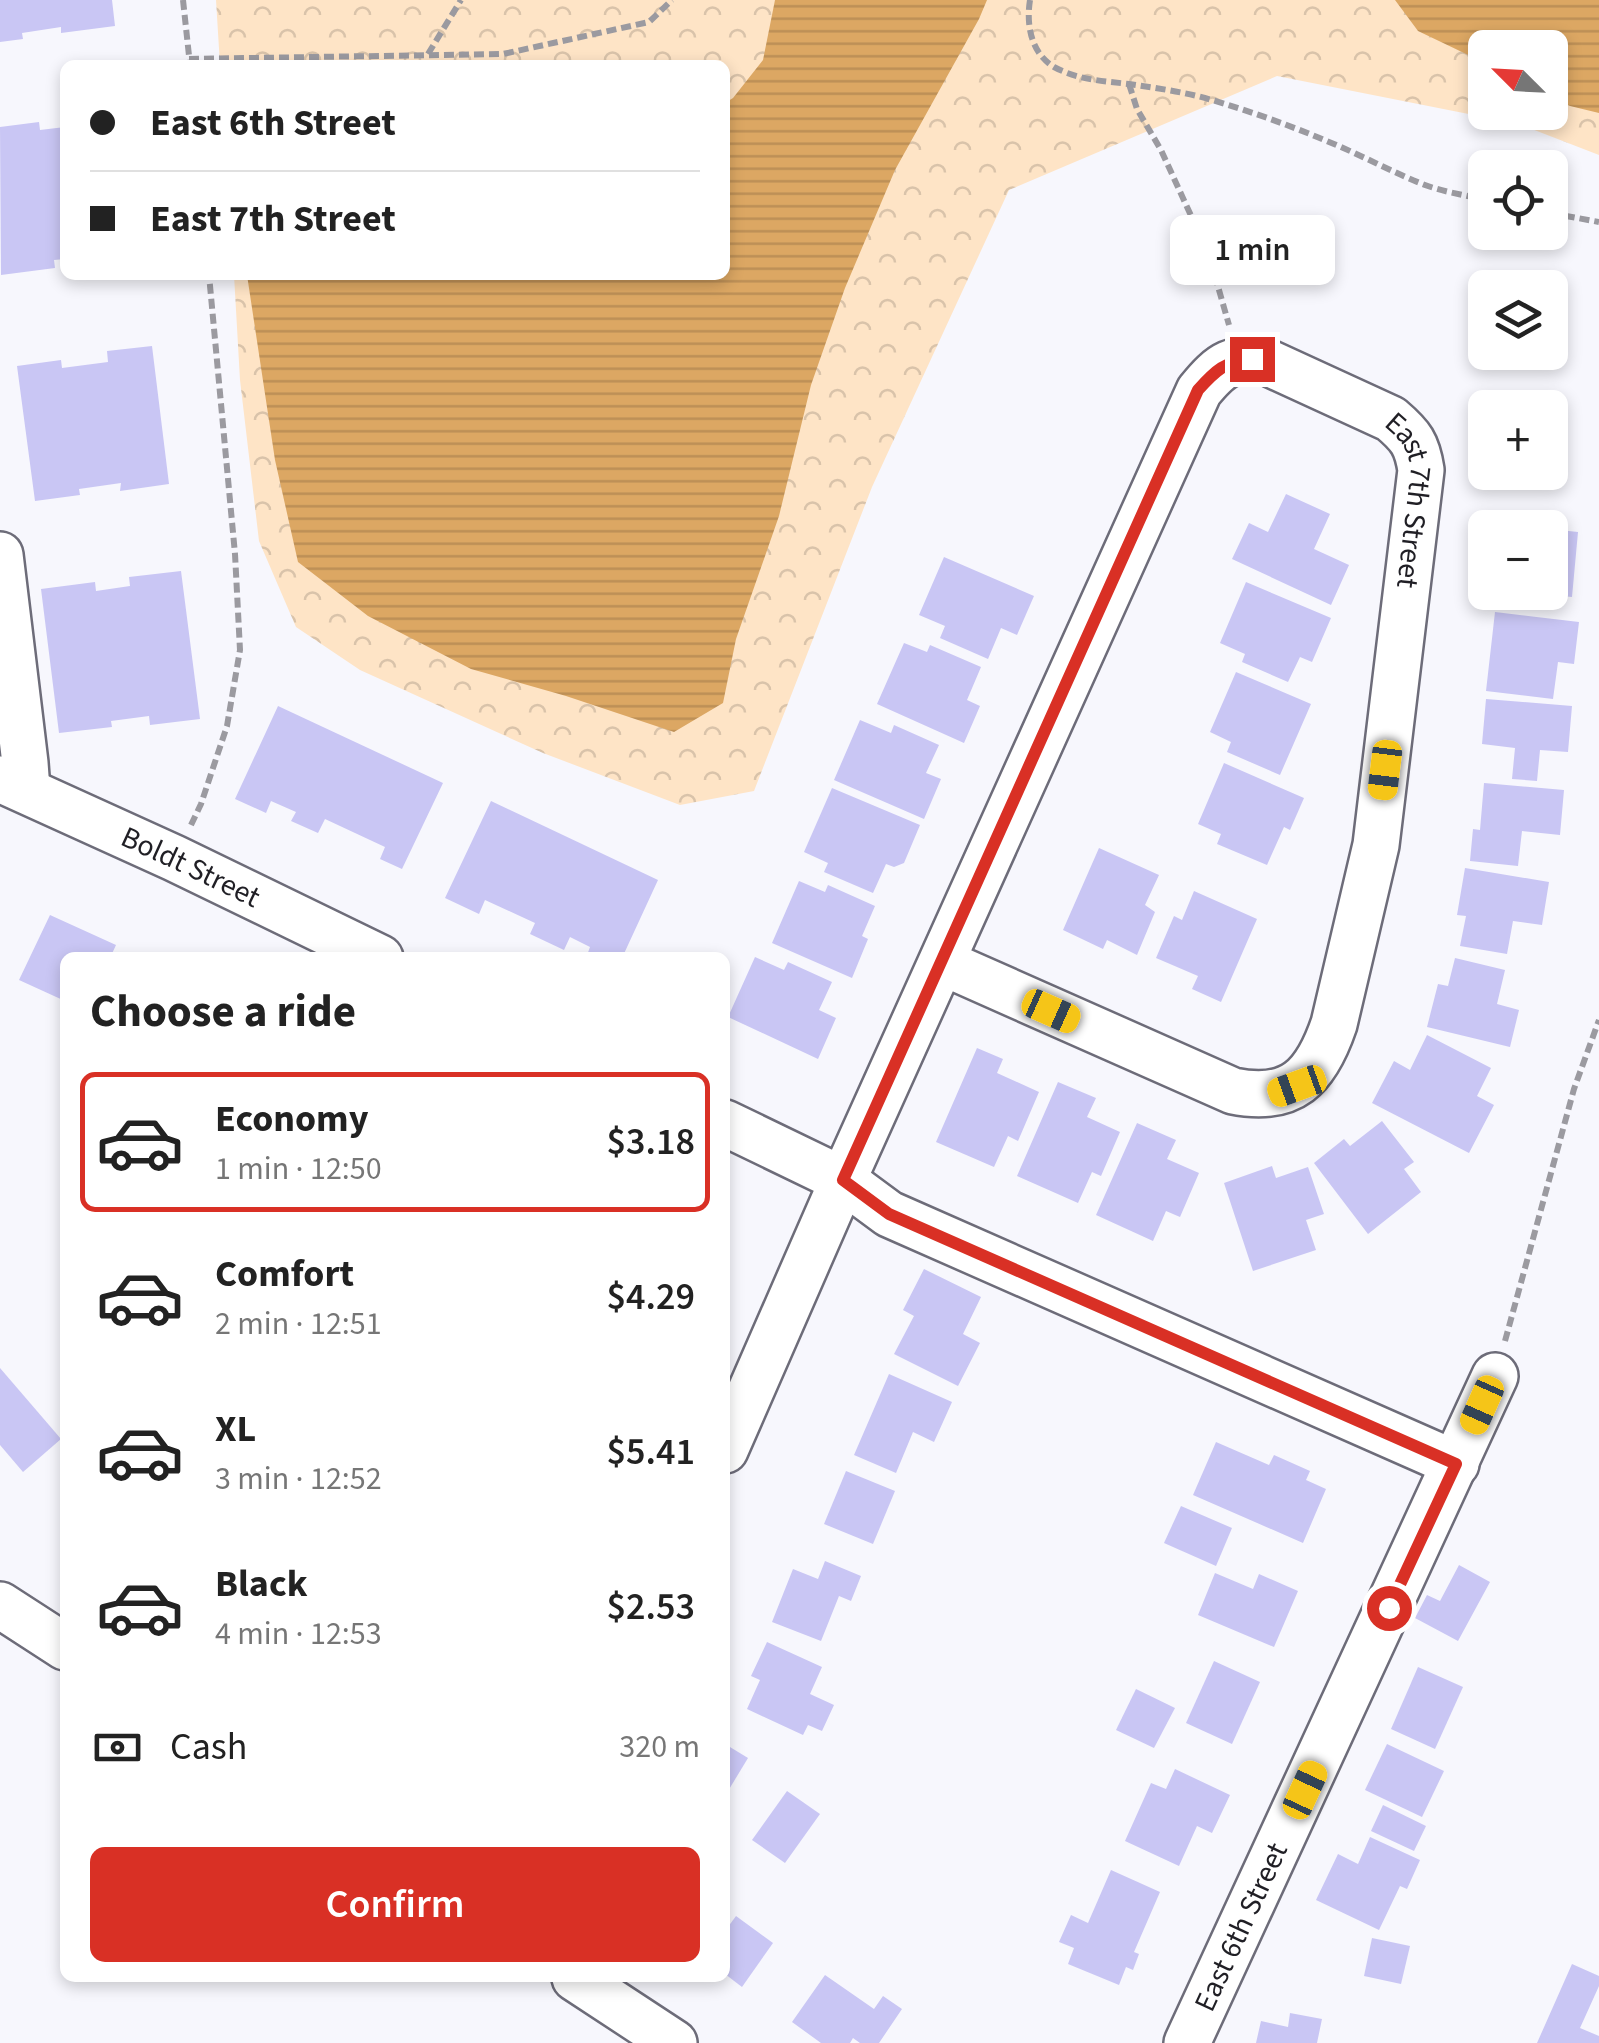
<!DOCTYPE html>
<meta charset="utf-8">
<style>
body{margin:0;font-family:"Source Sans 3",sans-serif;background:#f6f6f6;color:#222;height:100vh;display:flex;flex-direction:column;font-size:38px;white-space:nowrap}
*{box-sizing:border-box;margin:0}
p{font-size:32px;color:#767676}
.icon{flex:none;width:55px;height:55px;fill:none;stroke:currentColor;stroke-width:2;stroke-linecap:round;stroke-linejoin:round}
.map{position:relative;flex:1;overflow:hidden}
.details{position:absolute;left:60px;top:952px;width:670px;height:1030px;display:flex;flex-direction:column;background:#fff;border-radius:15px;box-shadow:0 5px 15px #0003}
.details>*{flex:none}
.top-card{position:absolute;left:60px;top:60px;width:670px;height:220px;border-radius:15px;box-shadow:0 5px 15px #0003;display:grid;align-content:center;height:220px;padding:0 30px;background:#fff}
.needle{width:65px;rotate:294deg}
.fabs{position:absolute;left:1468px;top:30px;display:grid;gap:20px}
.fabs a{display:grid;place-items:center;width:100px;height:100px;border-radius:15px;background:#fff;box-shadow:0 5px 15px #0003;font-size:50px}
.end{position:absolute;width:45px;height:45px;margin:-22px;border:12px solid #d93025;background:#fff;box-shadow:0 0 0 5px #fff}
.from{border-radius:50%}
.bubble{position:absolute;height:70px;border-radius:15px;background:#fff;box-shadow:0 5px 15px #0003;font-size:32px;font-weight:600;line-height:70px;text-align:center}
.car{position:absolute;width:30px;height:60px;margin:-30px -15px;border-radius:12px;box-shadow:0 0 8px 2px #0007;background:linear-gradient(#f5c518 24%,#345 0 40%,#f5c518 0 76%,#345 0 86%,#f5c518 0)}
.top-card b{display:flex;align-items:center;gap:35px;height:95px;font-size:38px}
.top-card b+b{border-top:2px solid #e0e0e0}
.top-card i{width:25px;height:25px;background:#222}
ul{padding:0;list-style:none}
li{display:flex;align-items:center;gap:30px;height:140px;margin:0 20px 15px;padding:0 10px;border:5px solid transparent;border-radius:15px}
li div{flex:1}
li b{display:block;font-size:38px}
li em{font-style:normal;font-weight:600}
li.active{border-color:#d93025}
li>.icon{width:90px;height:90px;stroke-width:1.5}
h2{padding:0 30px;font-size:45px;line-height:120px}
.pay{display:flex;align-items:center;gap:25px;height:110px;padding:0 30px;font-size:38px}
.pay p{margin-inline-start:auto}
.action{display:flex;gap:20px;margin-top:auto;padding:20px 30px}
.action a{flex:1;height:115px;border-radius:15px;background:#d93025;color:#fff;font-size:40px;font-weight:600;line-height:115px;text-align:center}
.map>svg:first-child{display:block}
</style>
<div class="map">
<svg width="1599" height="2043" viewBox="0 0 1599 2043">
<defs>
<pattern id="forest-crowns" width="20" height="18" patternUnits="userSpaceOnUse" patternTransform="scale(2.5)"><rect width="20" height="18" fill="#fee4c6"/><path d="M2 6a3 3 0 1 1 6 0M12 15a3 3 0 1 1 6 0" fill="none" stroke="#d9c3aa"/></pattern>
<pattern id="water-rules" width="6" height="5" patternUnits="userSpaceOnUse" patternTransform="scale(2.5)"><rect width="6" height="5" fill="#dca763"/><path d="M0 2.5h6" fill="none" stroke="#bc8f56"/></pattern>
</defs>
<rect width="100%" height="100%" fill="#f7f7fd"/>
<!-- forest -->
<path fill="url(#forest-crowns)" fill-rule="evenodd" d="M216,0H1599V155L1519,124L1277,76L1009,190L872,487L754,791L680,805L543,753L360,670L296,627L259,541L240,380L234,275H725V65H220ZM1485,48H1550V112H1485Z"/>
<!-- water -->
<g fill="url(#water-rules)">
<path d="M775,0H987L979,19L895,170L845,288L811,385L779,516L736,639L723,703L674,732L566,696L471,669L368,616L298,562L275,460L247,275H725V103L733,98L763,60Z"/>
<path d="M1395,0H1599V113L1570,106L1550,97V48H1485V63L1418,31Z"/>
</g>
<!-- building -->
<g fill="#c9c6f4">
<path d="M0,0H112L115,26L61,33V27L22,33L23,39L0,42Z"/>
<path d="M39,122L40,130L65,127V259L54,260L55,268L1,275L0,127Z"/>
<path d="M152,346L169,484L120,491L121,483L79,489L80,495L35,501L17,366L61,360L62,368L108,362L107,351Z"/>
<path d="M1286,494L1330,514L1314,549L1349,565L1331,605L1232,559L1249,523L1268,532Z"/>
<path d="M1550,529L1578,532L1572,597L1550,595Z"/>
<path d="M944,557L1034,596L1017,635L1001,628L988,659L940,638L945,626L919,615Z"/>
<path d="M181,571L200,719L150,725L149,716L111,721L112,727L59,733L41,589L95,582L96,591L130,586L129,577Z"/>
<path d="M1246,582L1331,618L1312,662L1300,657L1288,682L1242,662L1245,654L1220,643Z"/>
<path d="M1490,592H1547L1545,609L1488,604Z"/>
<path d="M1495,612L1579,622L1574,664L1558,662L1553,699L1486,691Z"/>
<path d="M904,643L927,652L930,645L981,667L967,700L980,706L964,743L877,704Z"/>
<path d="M1236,672L1311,704L1280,775L1227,752L1231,742L1210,732Z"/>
<path d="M1486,699L1572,706L1568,752L1540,750L1537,781L1512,779L1515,748L1482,744Z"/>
<path d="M278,706L443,783L402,869L380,859L385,847L325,819L318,833L291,821L296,812L271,801L266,813L235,799Z"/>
<path d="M860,720L891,733L894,725L939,745L926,773L941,779L924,819L834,780Z"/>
<path d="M1224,763L1304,798L1290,830L1284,827L1267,865L1217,844L1221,834L1198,824Z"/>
<path d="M1484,783L1564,790L1560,835L1522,831L1518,866L1470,861L1473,829L1480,830Z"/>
<path d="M832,788L920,825L904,863L894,867L886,864L873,893L824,872L828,863L804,852Z"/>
<path d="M491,801L658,880L622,958H586L590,947L570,937L564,950L530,934L535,923L485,900L479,914L445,898Z"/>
<path d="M1099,848L1159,875L1145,905L1155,912L1137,955L1107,940L1103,949L1063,930Z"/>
<path d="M1465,868L1549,882L1542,925L1513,921L1507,954L1460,946L1466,916L1457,915Z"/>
<path d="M799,881L825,892L828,885L875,906L862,936L868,939L852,978L772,943Z"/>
<path d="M1194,891L1257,919L1221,1002L1192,989L1198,976L1156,958L1174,916L1182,920Z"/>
<path d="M50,915L116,945L110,958H65V1001L19,980Z"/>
<path d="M755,957L784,970L788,962L832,982L819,1010L836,1018L818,1059L728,1017Z"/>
<path d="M1455,958L1505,970L1497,1004L1519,1010L1510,1047L1427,1027L1438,984L1448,986Z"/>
<path d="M1427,1035L1491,1068L1477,1096L1494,1105L1469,1153L1372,1103L1394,1061L1410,1070Z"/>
<path d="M977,1048L1003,1059L997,1073L1039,1092L1018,1141L1008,1136L994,1167L936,1142Z"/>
<path d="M1058,1082L1096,1098L1087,1117L1120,1132L1101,1176L1092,1172L1078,1203L1017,1176Z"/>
<path d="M1382,1121L1414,1162L1404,1169L1421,1192L1368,1234L1314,1163L1344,1139L1350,1146Z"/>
<path d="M1137,1123L1176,1140L1167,1159L1199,1173L1180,1217L1166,1211L1153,1241L1096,1215Z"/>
<path d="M1272,1166L1276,1178L1308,1167L1324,1214L1306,1220L1316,1250L1253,1271L1224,1183Z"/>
<path d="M924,1269L981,1297L963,1334L980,1343L958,1386L894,1354L914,1316L903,1310Z"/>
<path d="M0,1368L61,1439L23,1472L0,1445Z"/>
<path d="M889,1374L952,1402L934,1442L913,1432L896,1473L854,1455Z"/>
<path d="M1216,1442L1269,1465L1274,1455L1310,1471L1306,1480L1326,1489L1303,1543L1193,1495Z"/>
<path d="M846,1471L895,1491L873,1544L824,1524Z"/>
<path d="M1181,1506L1232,1528L1216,1566L1164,1543Z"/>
<path d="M825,1561L861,1576L851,1601L839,1596L821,1641L772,1622L793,1569L818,1579Z"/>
<path d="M1459,1565L1490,1582L1458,1641L1415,1618L1427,1595L1440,1601Z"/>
<path d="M1215,1573L1253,1589L1259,1574L1298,1591L1274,1647L1198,1615Z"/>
<path d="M767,1642L822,1667L810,1694L834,1705L822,1731L808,1725L803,1735L747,1709L760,1680L751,1676Z"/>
<path d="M1214,1661L1260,1682L1232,1744L1186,1723Z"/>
<path d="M1418,1667L1463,1687L1435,1749L1391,1729Z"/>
<path d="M1136,1689L1175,1708L1154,1748L1116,1730Z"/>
<path d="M725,1744L748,1758L725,1796Z"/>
<path d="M1387,1744L1444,1771L1422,1817L1365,1790Z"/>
<path d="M1175,1769L1230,1795L1212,1833L1197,1826L1179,1866L1125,1841L1151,1783L1166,1789Z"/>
<path d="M787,1791L820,1814L785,1863L752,1840Z"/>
<path d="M1383,1805L1426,1826L1414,1851L1371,1831Z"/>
<path d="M1370,1837L1420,1860L1407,1889L1400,1886L1379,1930L1316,1900L1338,1854L1358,1864Z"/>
<path d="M1111,1870L1160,1892L1134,1952L1139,1954L1133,1970L1126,1967L1119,1985L1068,1964L1074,1948L1059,1942L1071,1915L1088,1923Z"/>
<path d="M736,1916L773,1943L742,1987L725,1974V1931Z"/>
<path d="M1372,1938L1410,1946L1401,1984L1364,1976Z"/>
<path d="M1572,1964L1599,1976V1986L1580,2028L1599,2036V2043H1537Z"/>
<path d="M825,1975L874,2009L883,1996L902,2009L879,2043H860L853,2038L850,2043H821L792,2022Z"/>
<path d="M1290,2013L1322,2019L1317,2043H1256L1261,2021L1288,2027Z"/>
</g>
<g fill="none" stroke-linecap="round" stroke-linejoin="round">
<defs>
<g id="minor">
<path d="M0,555L25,763L27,790"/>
<path id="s1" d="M0,779L174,858L380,958"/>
<path d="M725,1123L843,1180L889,1214L1456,1464"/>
<path id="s2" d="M725,1450L843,1180L1199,391C1221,364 1233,355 1269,363L1391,419C1411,436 1417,444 1421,470L1376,845L1334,1024C1316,1077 1292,1103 1233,1091L942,962"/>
<path d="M0,1605L65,1647"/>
<path d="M575,1978L674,2043"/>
<path id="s3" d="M1187,2043L1495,1376"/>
</g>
</defs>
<!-- minor casing -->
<use href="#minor" stroke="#6d6c79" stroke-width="50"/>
<!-- path -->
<g stroke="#9b9aa0" stroke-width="6" stroke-dasharray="10 5" stroke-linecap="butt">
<path d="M183,0L190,65"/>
<path d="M1030,0C1026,25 1031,53 1054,67C1078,80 1103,81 1129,84C1156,88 1185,92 1212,100C1253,112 1294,127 1334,144C1365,157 1394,173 1425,185C1444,192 1465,195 1485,200"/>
<path d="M428,54L461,0"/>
<path d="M189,59L503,54L649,22L672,0"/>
<path d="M1129,84L1137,109L1161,150L1209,255L1229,325"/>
<path d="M1550,213L1599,222"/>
<path d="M191,825L201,804L227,726L240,650L235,554L209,275"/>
<path d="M1505,1341L1574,1089L1599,1020"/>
</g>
<!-- minor -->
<use href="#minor" stroke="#fff" stroke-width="45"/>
</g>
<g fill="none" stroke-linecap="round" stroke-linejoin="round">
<!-- route -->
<path stroke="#d93025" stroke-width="12" d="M1252,359C1225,361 1215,371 1198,390L843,1180L889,1214L1456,1464L1389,1608"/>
</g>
<g text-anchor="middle" stroke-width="8" stroke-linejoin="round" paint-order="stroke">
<!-- street labels -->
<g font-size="30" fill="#201f25" stroke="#fff">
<text dy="10" stroke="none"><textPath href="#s2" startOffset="1465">East 7th Street</textPath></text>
<text dy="10" stroke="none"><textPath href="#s1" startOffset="210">Boldt Street</textPath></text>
<text dy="10" stroke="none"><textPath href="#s3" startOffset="128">East 6th Street</textPath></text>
</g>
</g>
</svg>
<div class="fabs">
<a><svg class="needle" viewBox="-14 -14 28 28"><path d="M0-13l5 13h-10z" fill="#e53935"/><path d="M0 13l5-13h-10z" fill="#767676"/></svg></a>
<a><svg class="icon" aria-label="locate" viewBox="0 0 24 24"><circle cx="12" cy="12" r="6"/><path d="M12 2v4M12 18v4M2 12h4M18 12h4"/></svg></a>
<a><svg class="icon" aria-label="layers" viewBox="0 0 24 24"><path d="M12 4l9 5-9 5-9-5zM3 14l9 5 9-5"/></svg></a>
<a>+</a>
<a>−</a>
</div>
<i class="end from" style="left:1389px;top:1608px"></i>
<i class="end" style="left:1252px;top:359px"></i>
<div class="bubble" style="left:1170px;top:215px;width:165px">1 min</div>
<i class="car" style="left:1385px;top:770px;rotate:187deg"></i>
<i class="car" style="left:1051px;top:1011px;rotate:114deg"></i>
<i class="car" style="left:1297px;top:1086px;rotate:250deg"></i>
<i class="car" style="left:1482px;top:1405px;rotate:204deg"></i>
<i class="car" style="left:1305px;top:1790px;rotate:25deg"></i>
<div class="top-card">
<b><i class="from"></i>East 6th Street</b>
<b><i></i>East 7th Street</b>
</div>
<section class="details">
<h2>Choose a ride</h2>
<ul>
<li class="active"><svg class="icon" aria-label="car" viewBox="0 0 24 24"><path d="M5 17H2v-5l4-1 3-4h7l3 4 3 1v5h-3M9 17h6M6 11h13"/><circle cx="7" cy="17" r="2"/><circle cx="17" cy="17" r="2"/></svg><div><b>Economy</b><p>1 min · 12:50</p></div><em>$3.18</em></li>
<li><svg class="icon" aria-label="car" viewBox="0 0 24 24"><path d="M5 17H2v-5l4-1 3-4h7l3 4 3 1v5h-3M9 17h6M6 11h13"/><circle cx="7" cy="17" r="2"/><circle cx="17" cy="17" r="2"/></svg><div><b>Comfort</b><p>2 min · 12:51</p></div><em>$4.29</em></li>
<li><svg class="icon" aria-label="car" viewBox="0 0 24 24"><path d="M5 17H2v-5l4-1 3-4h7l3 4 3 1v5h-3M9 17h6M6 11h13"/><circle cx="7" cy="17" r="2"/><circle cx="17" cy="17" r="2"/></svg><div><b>XL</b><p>3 min · 12:52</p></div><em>$5.41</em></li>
<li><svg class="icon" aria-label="car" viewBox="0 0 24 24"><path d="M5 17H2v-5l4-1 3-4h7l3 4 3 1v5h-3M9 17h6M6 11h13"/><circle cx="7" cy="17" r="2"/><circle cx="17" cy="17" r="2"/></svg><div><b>Black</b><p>4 min · 12:53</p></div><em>$2.53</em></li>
</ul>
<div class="pay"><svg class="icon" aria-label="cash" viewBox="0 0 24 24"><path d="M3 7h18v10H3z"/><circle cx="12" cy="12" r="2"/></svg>Cash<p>320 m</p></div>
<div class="action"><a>Confirm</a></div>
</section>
</div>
